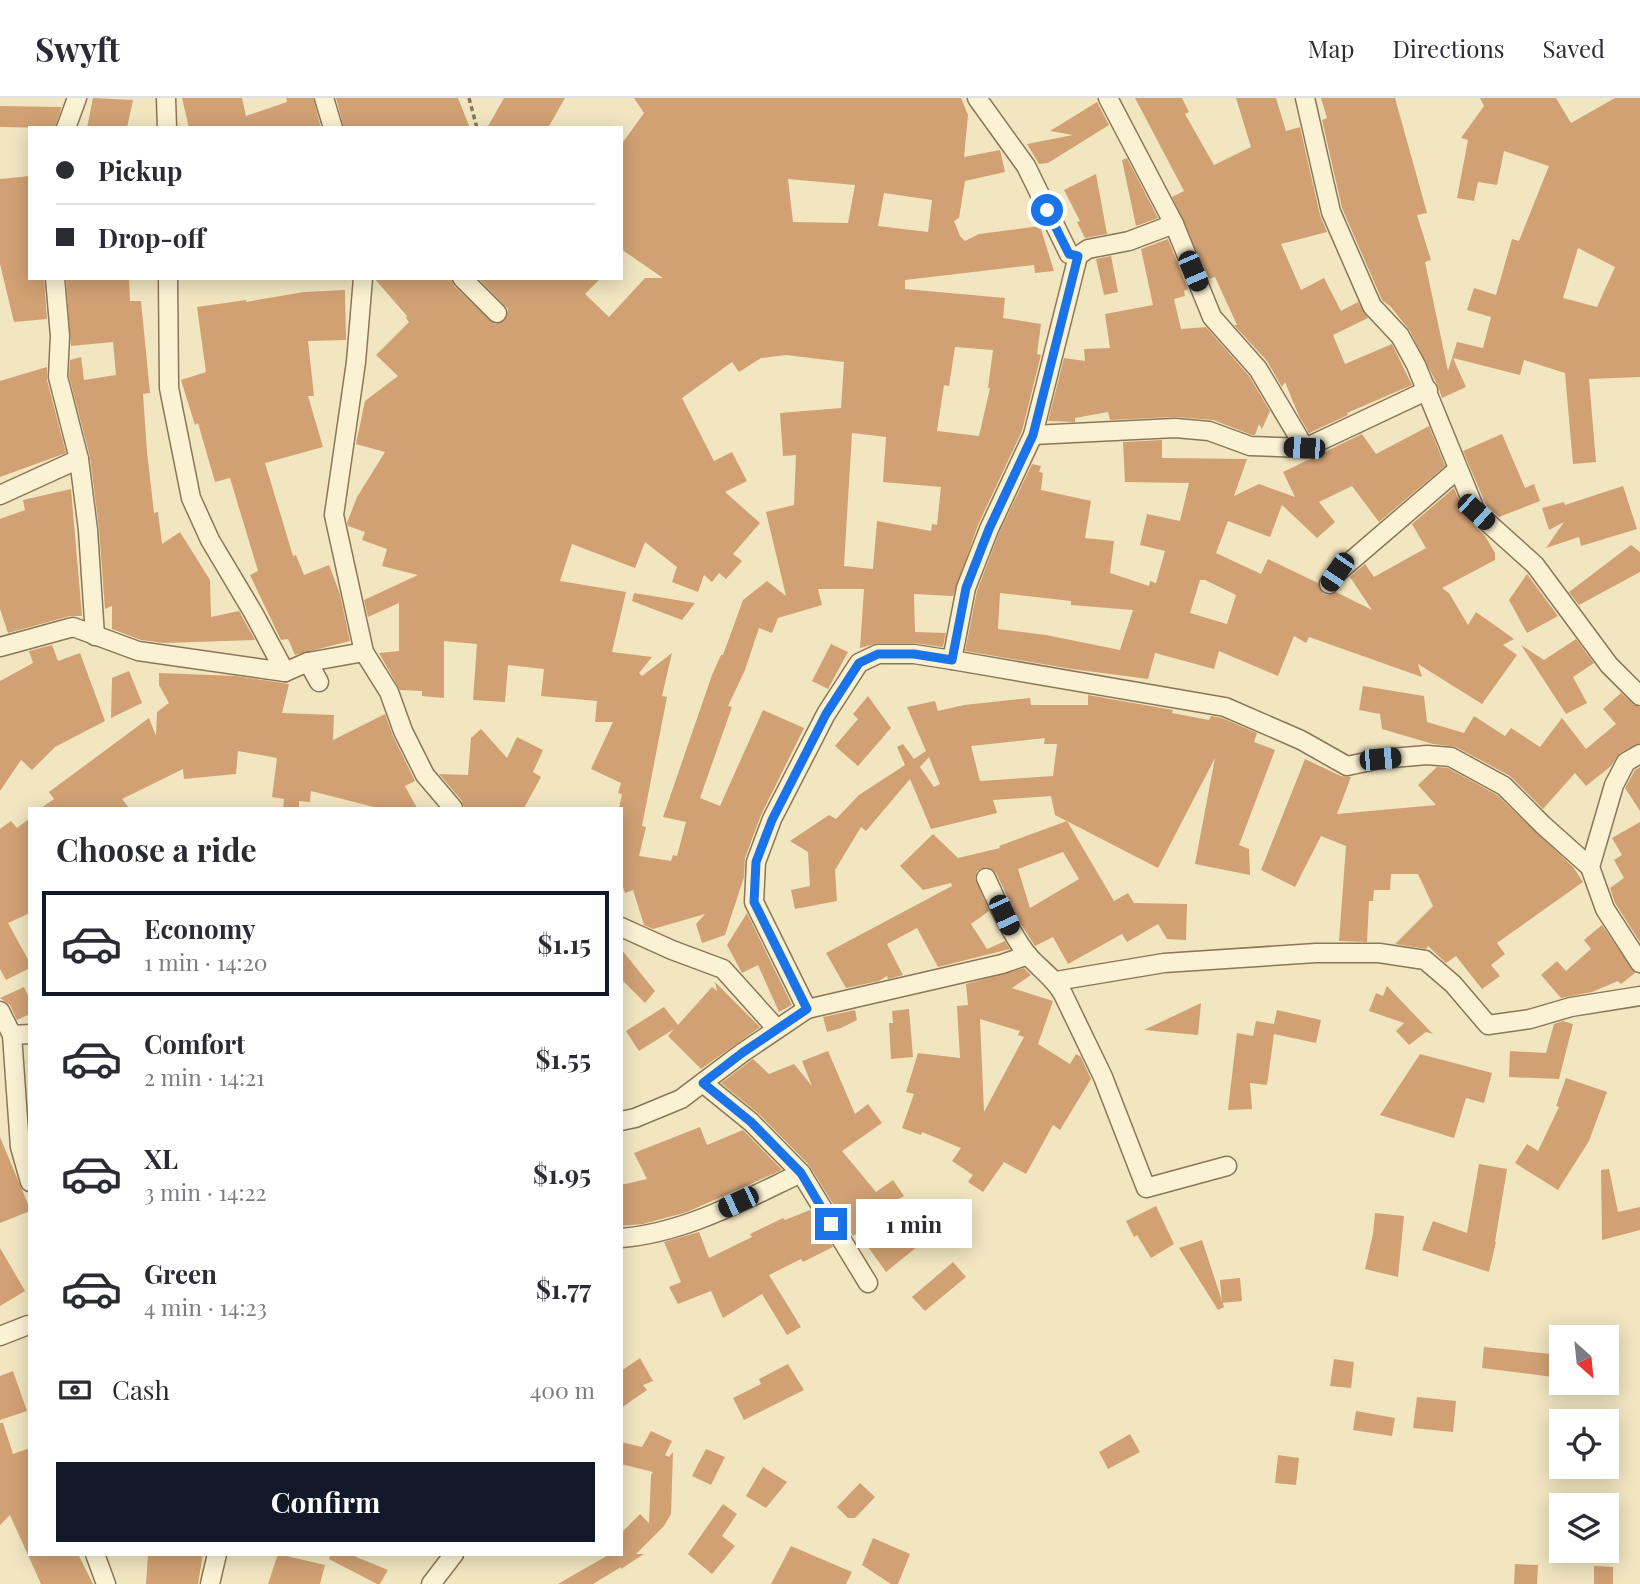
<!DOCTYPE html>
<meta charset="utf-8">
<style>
body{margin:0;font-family:"Playfair Display",serif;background:#f7f7f7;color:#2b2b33;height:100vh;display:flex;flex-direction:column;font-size:26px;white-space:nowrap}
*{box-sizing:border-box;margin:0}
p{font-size:23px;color:#7c7c81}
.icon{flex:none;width:38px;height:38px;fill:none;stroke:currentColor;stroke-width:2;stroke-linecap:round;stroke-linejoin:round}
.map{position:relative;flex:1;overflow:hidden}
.sheet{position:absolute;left:28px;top:709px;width:595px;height:749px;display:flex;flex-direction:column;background:#fff;border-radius:0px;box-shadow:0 4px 18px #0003}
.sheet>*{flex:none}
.hud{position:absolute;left:28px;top:28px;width:595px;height:154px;border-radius:0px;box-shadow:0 4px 18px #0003;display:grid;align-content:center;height:154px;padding:0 28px;background:#fff}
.needle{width:46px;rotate:153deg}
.tools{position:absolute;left:1549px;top:1227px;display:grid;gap:14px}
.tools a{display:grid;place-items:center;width:70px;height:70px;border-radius:0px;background:#fff;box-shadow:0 4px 18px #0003;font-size:35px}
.end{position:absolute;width:32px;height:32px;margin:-16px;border:9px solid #1a73e8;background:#fff;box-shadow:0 0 0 4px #fff}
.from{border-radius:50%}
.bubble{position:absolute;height:49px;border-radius:0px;background:#fff;box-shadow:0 4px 18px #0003;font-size:23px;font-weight:700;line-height:49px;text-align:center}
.car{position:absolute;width:21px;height:42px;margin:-21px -10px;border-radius:9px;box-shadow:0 0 5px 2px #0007;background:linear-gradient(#222 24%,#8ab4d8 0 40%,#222 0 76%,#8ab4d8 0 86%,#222 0)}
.hud b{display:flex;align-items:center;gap:24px;height:66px;font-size:26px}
.hud b+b{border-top:2px solid #e1e1e2}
.hud i{width:18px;height:18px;background:#2b2b33}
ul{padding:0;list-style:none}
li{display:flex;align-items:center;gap:21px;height:105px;margin:0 14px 10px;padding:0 14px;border:4px solid transparent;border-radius:0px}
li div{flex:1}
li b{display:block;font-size:26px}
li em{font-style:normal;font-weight:700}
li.current{border-color:#111827}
li>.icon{width:63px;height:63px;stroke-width:1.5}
h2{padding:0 28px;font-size:32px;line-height:84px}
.pay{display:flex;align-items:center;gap:18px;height:77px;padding:0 28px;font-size:26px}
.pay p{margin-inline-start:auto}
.primary-button{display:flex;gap:14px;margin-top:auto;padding:14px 28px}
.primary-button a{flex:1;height:80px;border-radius:0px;background:#111827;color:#fff;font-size:28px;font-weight:700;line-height:80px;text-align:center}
header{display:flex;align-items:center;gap:42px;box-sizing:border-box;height:98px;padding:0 35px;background:#fff;border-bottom:2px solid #e1e1e2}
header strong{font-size:33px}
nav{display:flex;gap:38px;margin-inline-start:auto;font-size:24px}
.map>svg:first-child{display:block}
</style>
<header>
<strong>Swyft</strong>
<nav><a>Map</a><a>Directions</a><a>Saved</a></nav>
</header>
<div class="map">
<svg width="1640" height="1486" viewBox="0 0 1640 1486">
<rect width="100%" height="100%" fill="#f1e6c0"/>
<!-- building -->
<g fill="#d1a174" fill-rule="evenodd">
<path d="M93,0L133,2L127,30H87Z"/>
<path d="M182,0H242L246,18L287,4L286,0H313L321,30H189Z"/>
<path d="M336,0H458L470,30H344Z"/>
<path d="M504,0H565L548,30H487Z"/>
<path d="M634,0H961L968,17L964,59L1000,52L1005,74L965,83L959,120L954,123L960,138L965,143L979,136L1040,128L1054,173L1035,175L1034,167L905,182V191L1005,200L1003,220L1041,226L1037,256L1041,257L1022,333L978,427L953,498L914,496L915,534L946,535L943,549L914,545H878L860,550L864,491H818L822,507L778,520L772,535L759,530L745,572L728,608L732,609L700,700L720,708L763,612L804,630L761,717L745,760L744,779L725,837L702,845L696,826L705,816L653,831L644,827L633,792L625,795L621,782V710H619L622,696L618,695L621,685L591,671L613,624H595L597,603L541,598L544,571L508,567L505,604L473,602L477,546L444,543V600L422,598V593L400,592L379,555L399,553V505L368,519L364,502L418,477L382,468L387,451L362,442L365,434L348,428L347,425L357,399L385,354L356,346L365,303L398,278L376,257L409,224L406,220L407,218L374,180H451L454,188L495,226L505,222L508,211L478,180H601L585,196L609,219L645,180H663L621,151V47L644,15ZM788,81L855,87L848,125L793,124ZM884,95L932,102L928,134L878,128ZM955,249L993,252L988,290H990L979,338L937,333L944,287L949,288ZM786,257L844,264L841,310L780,315L783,358L796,357L794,407L766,414L786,498L767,483L743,502L723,557H721L712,577L663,719L686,724L677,758L673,757L671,763L639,758L646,729L642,728L667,599L662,598L672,555L642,578L639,575L652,559L612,554L626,494L560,483L572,446L635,470L645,444L677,469L672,484L698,494L704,477L712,484L719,475L726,481L742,463L733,456L760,425L725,394L747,383L732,354L714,363L682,300L732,264L739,274L761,260ZM852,335L886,339L883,384L941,389L937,427L932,426L931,433L877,423L873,471L844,468Z"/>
<path d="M1135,0H1182L1189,14L1185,16L1214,67L1251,49L1236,0H1276L1286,33L1300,29L1320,117L1327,134L1281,146L1301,192L1324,180L1341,213L1358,204L1368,220L1333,237L1345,266L1392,246L1412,287L1347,315L1348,317L1309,335L1299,318L1285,284L1282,289L1267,263L1234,227H1237L1215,179L1209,181L1172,99L1184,93Z"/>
<path d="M1321,0H1395L1427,115L1417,117L1431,162L1425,164L1448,273L1457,244L1483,250L1491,219L1467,212L1474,190L1496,197L1512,141L1519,143L1549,68L1504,53L1497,87L1478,84L1474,103L1457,100L1468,42L1461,40L1484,8L1480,0H1556L1571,25L1615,0H1640V279L1589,281L1596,364L1573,366L1565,275L1524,262L1520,277L1453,260L1466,289L1442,300L1438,288L1410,233L1391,209L1382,202L1342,110L1322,22L1327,20ZM1578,150L1615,169L1597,209L1563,200Z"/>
<path d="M1097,4L1109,27L1048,65L1039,66L1027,46L1073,37L1050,33Z"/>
<path d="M0,8L61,9V11L55,30L0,29Z"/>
<path d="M1127,60L1158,120L1136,128L1122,62Z"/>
<path d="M1096,76L1107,136L1085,140L1077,124L1080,123L1064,92Z"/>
<path d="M30,78V180H44L47,221L14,224L0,166V81Z"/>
<path d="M1168,141L1188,191L1184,193L1185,198L1174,201L1181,231L1206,229L1249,278L1270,313L1262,331L1259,326L1255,337H1252L1213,322L1176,319L1110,322L1108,314L1075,320V324L1048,323L1064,260L1085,263L1084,251L1110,250L1105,216L1153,207L1141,151Z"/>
<path d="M1111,158L1118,194L1104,197L1096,161Z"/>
<path d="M66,180H129L130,203H141L150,295L143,296L147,354L154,415L158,414L162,446L180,434L210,482L211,519L239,513L255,542L164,545L141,542L112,531V508L105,511L99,431L90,359L69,278L70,262L81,259L84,282L116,277L113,244L71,248Z"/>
<path d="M345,192L346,242L308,243L314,298H308L323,349L265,365L293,458L296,457L304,477L329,467L340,496L350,543L295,557L288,541L281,542L250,477L258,473L230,380L215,384L198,325L195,327L181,282L206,274L197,209L246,202V204L304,194Z"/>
<path d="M47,269V282L66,355L0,379V283Z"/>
<path d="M1429,328L1445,368L1379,424L1352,388L1319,404L1335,424L1317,440L1282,407L1270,439L1228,423L1216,455L1261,476L1268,461L1318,485L1323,496L1328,497L1336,494L1372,512L1350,479L1365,466L1374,479L1426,450L1412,426L1454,390L1466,419L1485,438L1495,455V462L1442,490L1449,495L1468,527L1476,514L1514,541L1503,547L1517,557L1482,606L1418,566L1422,579L1309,539L1306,545L1294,538L1278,578L1219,553L1214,571L1155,555L1148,581L1072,571L965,553L977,493L999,435L1032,366L1041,368L1039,374L1043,375L1041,392L1091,403L1085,440L1114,443L1110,475L1149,488L1150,483L1156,485L1165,453L1140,447L1147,416L1180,423L1189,385L1125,384L1123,344L1162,342V360L1247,361L1234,398L1259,386L1295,399L1283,374L1362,336L1376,356ZM1200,482H1205L1236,497L1227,526L1190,515ZM1000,495L1071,503V507L1133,512L1120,552L1046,537L998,531Z"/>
<path d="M1502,336L1525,390L1534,386L1540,403L1499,419L1486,407L1463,353Z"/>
<path d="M1623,388L1637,431L1581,448L1579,439L1546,450L1564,424L1549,432L1542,410L1564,404L1565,407Z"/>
<path d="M71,391L82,518H70L8,535L0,511V421L25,412L23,402Z"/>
<path d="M1631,447L1640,454V474L1579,507L1569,494Z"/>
<path d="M1527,476L1558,518L1527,535L1509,502Z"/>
<path d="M634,495L695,505L682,522L632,503Z"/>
<path d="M1576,541L1594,565L1573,579L1587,605L1566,616L1521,547L1544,562Z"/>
<path d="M831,546L848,554L828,591L812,583Z"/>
<path d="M52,547L58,563L80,555L105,623L55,649L32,672L21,662L0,693V583L33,565L29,553Z"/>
<path d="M129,573L142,605L111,620L112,580Z"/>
<path d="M159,575L236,578L289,586L282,615L334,617L333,642L385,616L393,638L415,683L405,688L417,710H378L311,693L310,704L299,703V710H283L284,701L272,699L277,660L238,653L236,676L184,681L183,671L122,701L129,710H41L54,701L49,694L149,620L156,638L157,614L169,605L159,587Z"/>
<path d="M1363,588L1424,598L1427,624L1464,635L1474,618L1505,638L1511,630L1540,649L1562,620L1586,651L1616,626L1603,611L1621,595L1633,606L1640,609V645L1620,655L1611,668L1586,688L1575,675L1543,711L1510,678L1456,649L1433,646L1382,631L1380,616L1359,612Z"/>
<path d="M1088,597L1173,612L1172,615L1209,622L1211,618L1222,620L1257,635L1254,644L1275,652L1239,747L1249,751L1250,777L1195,766L1215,660L1158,770L1055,717L1051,698L993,702L997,715L931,731L910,681L866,733L861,729L835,772L837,803L795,811L791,792L810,788L808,754L790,743L829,717L836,721L859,697L905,667L897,649L903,646L914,661L926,653L907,609L935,603L938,613L964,607L1030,600L1031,607H1088ZM1045,640L1044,646H1057L1053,678L980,683L971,648ZM929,659L940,686L934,689L920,669Z"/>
<path d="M868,598L891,630L858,668L835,648L858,621L853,616Z"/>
<path d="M481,631L507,660L517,639L543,652L533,674L541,679L524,710H464L462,703L439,676L468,677L471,640Z"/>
<path d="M1305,661L1341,678L1351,679L1337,716L1436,707L1418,687L1437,669L1448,670L1497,697L1573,769L1583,784L1497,845L1505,856L1491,867L1500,878L1482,891L1456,858L1446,865L1428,848L1426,851L1395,846L1433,808L1418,776H1391L1390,792H1374L1373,803H1369L1367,844L1339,843L1346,748L1321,738L1295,789L1261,772Z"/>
<path d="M1640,669V713L1625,690L1635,672Z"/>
<path d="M30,720V815L8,825L30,865V870L6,882L0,871V731L11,723L17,730Z"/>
<path d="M1067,723L1114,803L1128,795L1134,805L1187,806L1186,842L1167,841L1158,826L1127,844L1122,836L1068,866L1053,839L1035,848L1019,823L996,775L986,769L977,773L975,780L989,813L971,826L987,851L1005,843L1010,851L938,869L917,830L887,846L903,877L888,881L887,878L879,883L846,890L826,855L952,788L951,785L923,792L900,768L933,736L958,760L1000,750L999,748ZM1063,754L1079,781L1030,810L1018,771Z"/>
<path d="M1640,724V844L1615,805L1610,790L1624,780L1614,762L1622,757L1612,740Z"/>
<path d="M747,815L792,907L779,914L758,867L742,875L727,847Z"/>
<path d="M1602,827L1635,875L1621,886L1618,883L1592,894L1561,900L1541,877L1557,863L1566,873L1591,851L1584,842Z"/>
<path d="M621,851L655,893L645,905L621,881Z"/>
<path d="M1024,870L1031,877L1012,890L1053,903L1038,946L1070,966L1076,956L1081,959L1091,981L1060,1032L1053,1027L1026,1076L1004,1064L983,1094L968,1084L973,1077L952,1063L961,1050L922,1034L921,1037L902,1030L914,996L906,994L918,955L960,960L957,908L968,907L966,886ZM980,921L1020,933L1018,937L1024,939L984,1014Z"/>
<path d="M715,884L760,929L701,971L668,938L674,931L639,953L626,933L664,909L678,927L712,889L717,893Z"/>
<path d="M1387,888L1429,932L1433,936L1426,934L1409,947L1396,933L1404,925L1369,913L1376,895L1383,898Z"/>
<path d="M24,889L30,902V916L17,922L10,907L0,900Z"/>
<path d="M1201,905L1198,937L1144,932Z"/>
<path d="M909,911L913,959L891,961L889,925H893L892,913Z"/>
<path d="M855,912L857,922L841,930L827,934L823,919Z"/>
<path d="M1277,912L1321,922L1316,945L1274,936L1267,987L1250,985L1252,1011L1228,1012L1237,935L1253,938L1256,923L1274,926Z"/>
<path d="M1563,923L1573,926L1559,981L1509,979L1510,953L1546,955L1554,926Z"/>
<path d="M828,953L855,1016L868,1006L882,1025L842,1053L876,1094L893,1082L904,1098L897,1102L928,1140L886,1174L858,1135L853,1138L809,1067L759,1016L721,985L753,961L769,976L794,966L812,988L802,963Z"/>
<path d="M1420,956L1492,975L1484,1005L1466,1000L1454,1040L1380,1017Z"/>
<path d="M1566,980L1607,994L1589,1043L1558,1092L1515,1065L1527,1046L1538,1053L1559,1009L1556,1008Z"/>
<path d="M700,1029L707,1047L743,1032L782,1072L687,1114L643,1126L621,1128V1087L647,1081L634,1055Z"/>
<path d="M0,1039L30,1111V1113L0,1125Z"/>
<path d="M1479,1066L1507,1071L1495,1144H1496L1489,1174L1422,1152L1433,1123L1467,1135Z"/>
<path d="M1609,1071L1618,1114L1640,1109V1132L1602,1142L1601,1072Z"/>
<path d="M1156,1108L1174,1146L1151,1160L1137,1137L1134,1139L1126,1123Z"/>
<path d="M810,1112L833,1149L803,1164L801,1161L769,1177L801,1229L787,1237L762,1196L723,1220L711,1193L678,1206L669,1189L681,1184L664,1144L699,1134L709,1160L752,1139L750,1136L783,1120L785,1122Z"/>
<path d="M1375,1115L1404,1118L1398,1179L1365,1171L1373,1136Z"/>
<path d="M1202,1142L1224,1209L1218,1212L1179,1150Z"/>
<path d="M0,1150L25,1193L0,1208Z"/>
<path d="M953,1164L966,1179L925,1213L912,1199Z"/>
<path d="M1240,1180L1242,1203L1222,1205L1220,1182Z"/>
<path d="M1484,1249L1561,1257V1280L1482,1270Z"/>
<path d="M640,1260L653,1283L643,1287L647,1292L621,1310V1273Z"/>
<path d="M1334,1261L1354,1264L1351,1290L1330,1288Z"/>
<path d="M788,1266L804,1292L744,1322L733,1300L761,1286L759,1281Z"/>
<path d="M13,1273L27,1313L0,1322V1278Z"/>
<path d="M1417,1299L1456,1303L1453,1334L1413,1330Z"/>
<path d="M1356,1313L1395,1320L1392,1338L1353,1332Z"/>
<path d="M0,1325H3L13,1356L30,1350V1456H78L93,1486H41L10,1417L0,1427Z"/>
<path d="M651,1333L672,1343L665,1357L669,1359L673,1354L671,1416L664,1428L636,1456H644L621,1471V1469L593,1486H558L610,1456H621V1435L640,1416L649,1425L651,1377L653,1374L621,1366V1344L642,1349Z"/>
<path d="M1130,1336L1140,1354L1108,1371L1099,1354Z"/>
<path d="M706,1351L725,1359L711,1387L692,1378Z"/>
<path d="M1278,1357L1299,1360L1296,1387L1275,1385Z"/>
<path d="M763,1369L787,1384L766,1410L746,1398Z"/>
<path d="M860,1385L875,1399L855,1420H848L837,1409Z"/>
<path d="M723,1406L737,1416L722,1438L735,1448L712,1476L688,1456Z"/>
<path d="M873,1440L910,1456L898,1486H891L862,1467Z"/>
<path d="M791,1448L852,1474L846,1486H771Z"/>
<path d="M148,1456H203L198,1486H146Z"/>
<path d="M278,1456L325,1467L320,1486H268Z"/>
<path d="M331,1456H349L388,1472L380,1486H377L329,1461Z"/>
<path d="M1515,1466L1538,1467L1537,1486H1514Z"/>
<path d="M1594,1468L1613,1469V1486H1594Z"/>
</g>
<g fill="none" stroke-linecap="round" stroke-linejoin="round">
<defs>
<g id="minor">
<path d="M166,0L167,30"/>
<path d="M324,0L333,30"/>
<path d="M977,0L1026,68L1069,156L1078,158L1088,151L1129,143L1174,126"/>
<path d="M1108,0L1174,126L1212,219L1258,271L1305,350"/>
<path d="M1305,0L1331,114L1372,208L1400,238L1416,267L1476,414L1535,467L1609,567L1640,598"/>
<path d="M66,30L77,0"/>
<path d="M55,180L60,238L58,279L79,361L88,432L95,538"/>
<path d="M168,180L169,290L191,400L210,442L254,516L285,574"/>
<path d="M363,180L356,264L334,417L364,554L389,594L403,633L425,677L453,710"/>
<path d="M462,180L497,215"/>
<path d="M1033,337L1175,330L1209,333L1250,348L1305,350L1428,292"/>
<path d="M0,397L79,361"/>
<path d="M1329,486L1337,475L1457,372"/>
<path d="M0,549L73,529L138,553L285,574L308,564L364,554"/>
<path d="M952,562L966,490L989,431L1033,337L1078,158"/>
<path d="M308,564L319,584"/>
<path d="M1640,656L1626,664L1614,687L1590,769L1605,811L1640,865"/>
<path d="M986,780C998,806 1009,832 1026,855C1038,870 1054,879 1063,896L1103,979L1146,1090L1227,1068"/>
<path d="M621,829L672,852L723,871L777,931"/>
<path d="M1056,883L1164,865L1316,855H1379L1425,862L1453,886L1488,927L1530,921L1571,909L1640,898"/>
<path d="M807,911L754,804L756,764L772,721L826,616L859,565L878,556H914L952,562L1225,609L1301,642L1347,668L1380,661L1427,657L1451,659L1504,688L1543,727L1590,769"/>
<path d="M0,913L12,937L20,1049L30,1084"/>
<path d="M12,937L30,936"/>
<path d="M703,985L751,1024L801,1075L868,1185"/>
<path d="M621,1023L635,1020L681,1001L742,955L807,911L1002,866L1028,857"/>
<path d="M621,1140C685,1135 744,1102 801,1075"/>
<path d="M0,1238L28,1227"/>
<path d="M95,1456L106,1486"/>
<path d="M210,1486L217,1456"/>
<path d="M431,1486L454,1456"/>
</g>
</defs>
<!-- minor casing -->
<use href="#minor" stroke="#8b7657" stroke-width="21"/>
<!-- path -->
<path stroke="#8b7657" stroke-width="3.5" stroke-dasharray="5 3.5" stroke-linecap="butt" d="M469,0L477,30"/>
<!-- minor -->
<use href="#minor" stroke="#fbf2d4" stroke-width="18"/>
</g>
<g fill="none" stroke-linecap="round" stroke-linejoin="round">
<!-- route -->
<path stroke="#1a73e8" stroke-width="9" d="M831,1126L801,1075L751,1024L703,985L742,955L807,911L754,804L756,764L772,722L826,616L859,565L878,556H914L952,562L966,490L989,431L1033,337L1078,158L1069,156L1047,112"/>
</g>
</svg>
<div class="tools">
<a><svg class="needle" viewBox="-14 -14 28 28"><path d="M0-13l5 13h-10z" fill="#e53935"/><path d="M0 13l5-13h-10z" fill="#7c7c81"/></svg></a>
<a><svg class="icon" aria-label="locate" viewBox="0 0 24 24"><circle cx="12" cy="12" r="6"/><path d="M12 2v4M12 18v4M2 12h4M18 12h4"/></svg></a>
<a><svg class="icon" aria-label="layers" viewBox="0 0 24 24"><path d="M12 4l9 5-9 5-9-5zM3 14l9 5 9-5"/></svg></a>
</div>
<i class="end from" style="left:1047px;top:112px"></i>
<i class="end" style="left:831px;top:1126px"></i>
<div class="bubble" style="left:856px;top:1101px;width:116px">1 min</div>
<i class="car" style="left:1193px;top:173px;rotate:157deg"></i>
<i class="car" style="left:1304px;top:350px;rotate:273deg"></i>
<i class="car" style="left:1476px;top:414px;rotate:132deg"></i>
<i class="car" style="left:1337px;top:474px;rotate:214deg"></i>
<i class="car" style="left:1380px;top:661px;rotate:85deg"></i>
<i class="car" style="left:1004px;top:817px;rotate:155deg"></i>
<i class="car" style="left:738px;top:1104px;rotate:245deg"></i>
<div class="hud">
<b><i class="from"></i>Pickup</b>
<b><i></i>Drop-off</b>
</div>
<section class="sheet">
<h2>Choose a ride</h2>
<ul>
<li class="current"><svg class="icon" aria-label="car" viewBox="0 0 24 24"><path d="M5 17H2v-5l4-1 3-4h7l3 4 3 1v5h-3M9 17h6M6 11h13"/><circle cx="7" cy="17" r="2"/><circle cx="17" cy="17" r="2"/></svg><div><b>Economy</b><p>1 min · 14:20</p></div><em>$1.15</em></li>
<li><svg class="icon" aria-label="car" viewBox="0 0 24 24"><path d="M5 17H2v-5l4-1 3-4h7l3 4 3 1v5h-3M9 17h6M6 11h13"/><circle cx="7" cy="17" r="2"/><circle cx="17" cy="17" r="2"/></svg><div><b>Comfort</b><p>2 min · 14:21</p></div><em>$1.55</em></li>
<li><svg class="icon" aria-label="car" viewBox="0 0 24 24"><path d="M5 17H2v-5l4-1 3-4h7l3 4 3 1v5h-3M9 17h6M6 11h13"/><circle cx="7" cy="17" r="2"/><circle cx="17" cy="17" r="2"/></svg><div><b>XL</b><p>3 min · 14:22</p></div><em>$1.95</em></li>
<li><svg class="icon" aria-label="car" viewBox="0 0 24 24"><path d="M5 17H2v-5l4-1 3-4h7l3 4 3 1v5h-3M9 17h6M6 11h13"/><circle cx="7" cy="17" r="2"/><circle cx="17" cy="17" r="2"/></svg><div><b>Green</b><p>4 min · 14:23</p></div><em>$1.77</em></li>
</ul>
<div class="pay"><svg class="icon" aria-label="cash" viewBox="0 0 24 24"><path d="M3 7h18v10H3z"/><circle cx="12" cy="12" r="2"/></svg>Cash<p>400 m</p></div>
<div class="primary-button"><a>Confirm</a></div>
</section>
</div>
